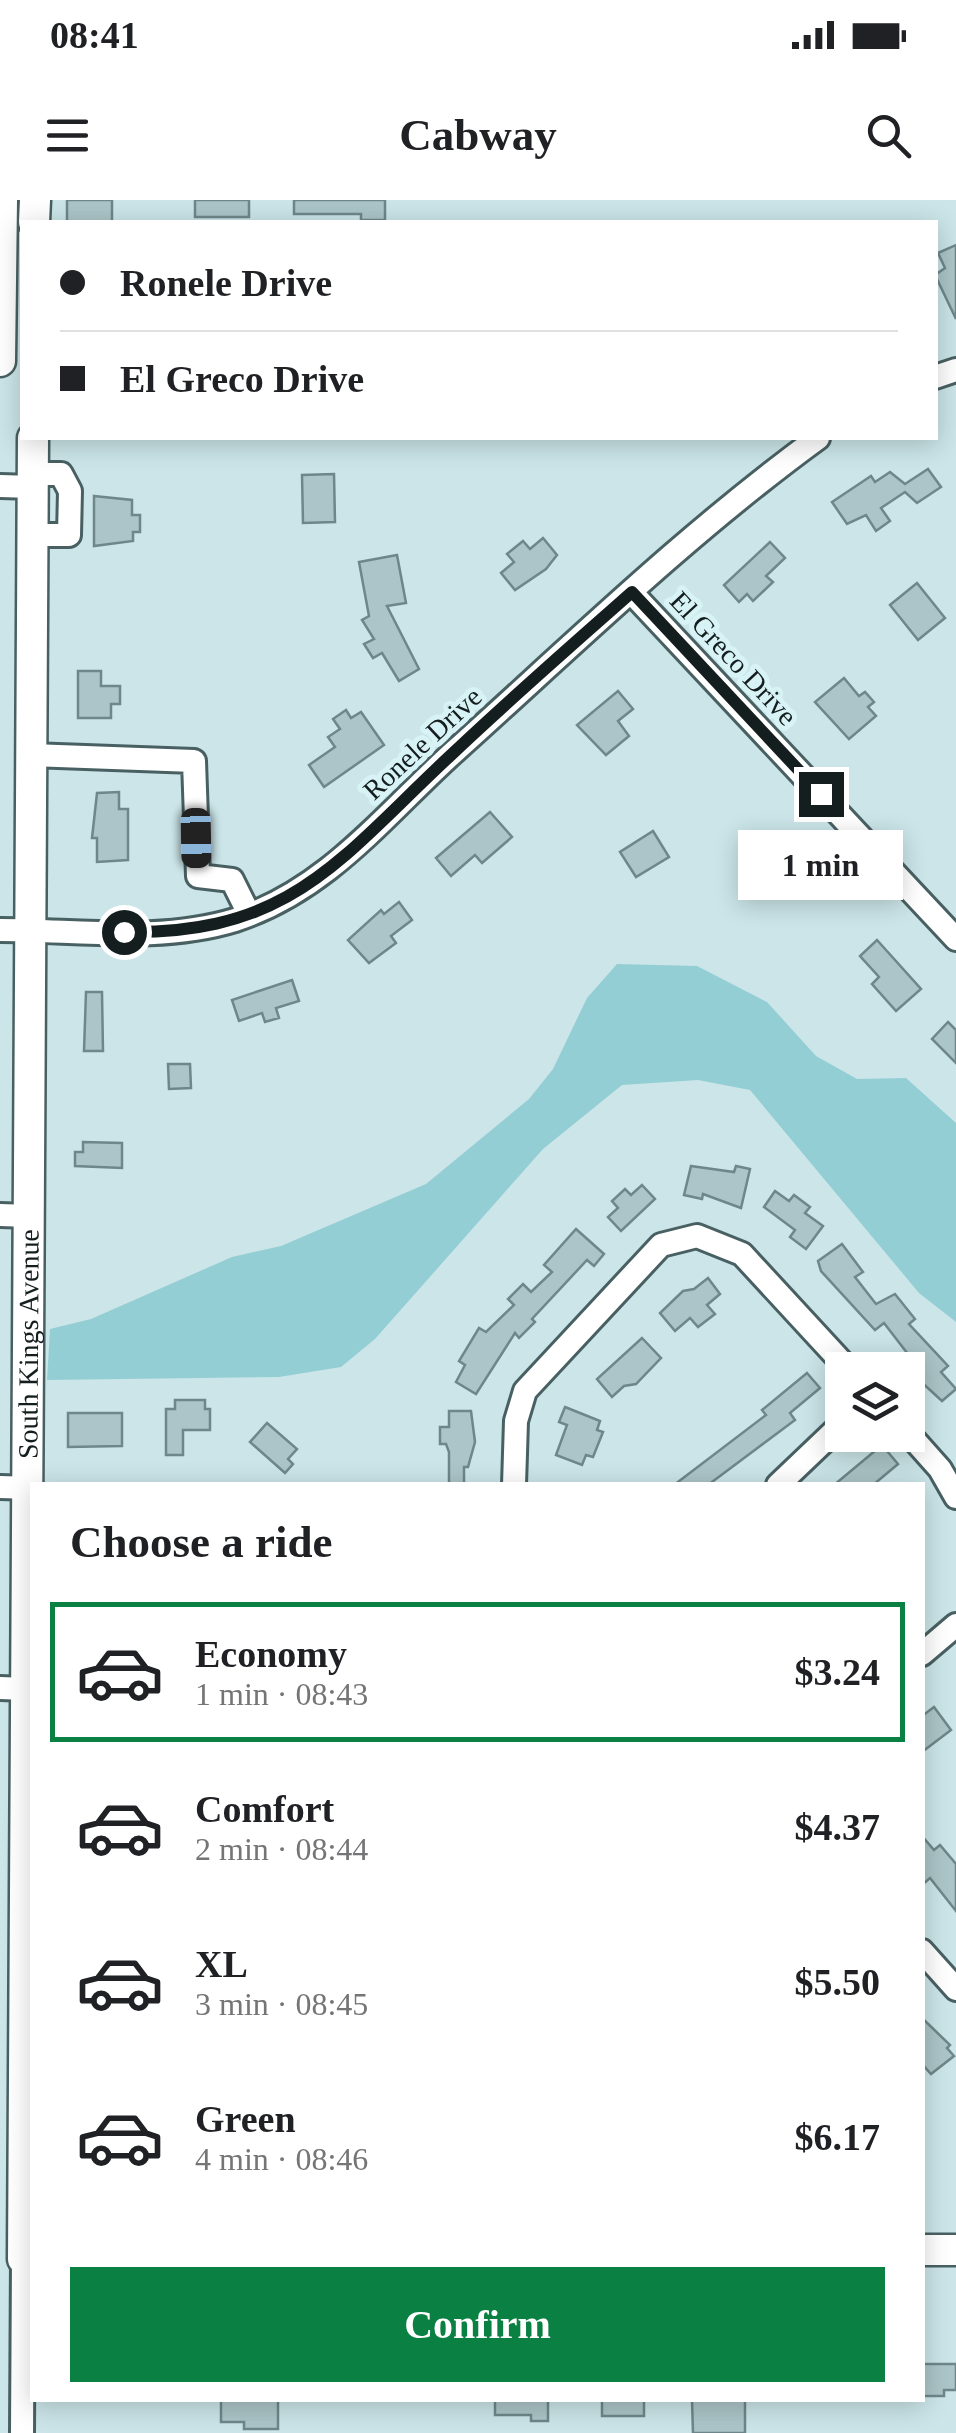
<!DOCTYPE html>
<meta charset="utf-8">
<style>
body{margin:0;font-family:Georgia,serif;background:#f2f2f2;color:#202124;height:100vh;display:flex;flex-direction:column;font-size:38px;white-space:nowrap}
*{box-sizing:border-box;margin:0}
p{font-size:32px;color:#757577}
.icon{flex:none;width:55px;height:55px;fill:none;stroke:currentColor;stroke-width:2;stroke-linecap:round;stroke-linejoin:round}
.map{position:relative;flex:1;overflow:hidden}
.side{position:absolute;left:30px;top:1282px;width:895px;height:920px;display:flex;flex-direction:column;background:#fff;border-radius:0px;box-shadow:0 5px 25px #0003}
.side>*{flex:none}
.banner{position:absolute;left:20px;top:20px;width:918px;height:220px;border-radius:0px;box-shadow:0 5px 25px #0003;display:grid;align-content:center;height:220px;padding:0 40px;background:#fff}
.tools{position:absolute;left:825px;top:1152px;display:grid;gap:20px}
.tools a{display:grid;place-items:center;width:100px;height:100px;border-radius:0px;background:#fff;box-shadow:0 5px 25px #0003;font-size:50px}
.end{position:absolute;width:45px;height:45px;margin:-22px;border:12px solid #151e1f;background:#fff;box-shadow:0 0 0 5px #fff}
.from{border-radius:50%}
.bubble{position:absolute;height:70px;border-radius:0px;background:#fff;box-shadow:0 5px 25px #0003;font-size:32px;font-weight:600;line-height:70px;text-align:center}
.car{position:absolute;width:30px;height:60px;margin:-30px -15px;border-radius:12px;box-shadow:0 0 8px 2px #0007;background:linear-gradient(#222 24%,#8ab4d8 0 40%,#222 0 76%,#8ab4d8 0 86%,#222 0)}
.banner b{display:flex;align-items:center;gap:35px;height:95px;font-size:38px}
.banner b+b{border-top:2px solid #e0e0e0}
.banner i{width:25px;height:25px;background:#202124}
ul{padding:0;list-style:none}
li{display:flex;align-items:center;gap:30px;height:140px;margin:0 20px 15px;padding:0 20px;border:5px solid transparent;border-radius:0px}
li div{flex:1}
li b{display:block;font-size:38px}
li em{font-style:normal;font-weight:600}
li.selected{border-color:#0b8043}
li>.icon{width:90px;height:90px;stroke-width:1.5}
h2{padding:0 40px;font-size:45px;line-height:120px}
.primary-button{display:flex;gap:20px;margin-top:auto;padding:20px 40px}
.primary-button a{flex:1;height:115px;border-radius:0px;background:#0b8043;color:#fff;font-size:40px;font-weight:600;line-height:115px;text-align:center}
.status{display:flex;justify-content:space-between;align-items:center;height:70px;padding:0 50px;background:#fff;direction:ltr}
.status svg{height:28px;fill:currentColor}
header{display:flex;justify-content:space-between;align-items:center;height:130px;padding:0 40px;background:#fff;font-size:45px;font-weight:600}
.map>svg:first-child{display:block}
</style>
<div class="status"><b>08:41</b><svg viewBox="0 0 49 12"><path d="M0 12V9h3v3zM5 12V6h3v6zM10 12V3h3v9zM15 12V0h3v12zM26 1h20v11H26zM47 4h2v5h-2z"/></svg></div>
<header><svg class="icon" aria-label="menu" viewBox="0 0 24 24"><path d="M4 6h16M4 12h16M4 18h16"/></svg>Cabway<svg class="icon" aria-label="search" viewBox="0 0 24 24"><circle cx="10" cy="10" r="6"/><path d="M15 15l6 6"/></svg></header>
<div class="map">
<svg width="956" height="2233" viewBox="0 0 956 2233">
<rect width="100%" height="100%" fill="#cbe5e8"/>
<!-- green -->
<path fill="#94ced5" d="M617,764L697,766L767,802L816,856L857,879L906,878L956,923V1122L919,1093L750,890L698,880L622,885L543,949L375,1139L341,1167L279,1177L47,1180L50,1129L91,1119L232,1057L281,1046L426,984L529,899L553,869L587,798Z"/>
<!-- building -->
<g fill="#acc5c8" stroke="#6f878a" stroke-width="2.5">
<rect x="67" y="0" width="45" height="22"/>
<rect x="195" y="0" width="54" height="17"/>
<path d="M294,0H385V20H361V14H294Z"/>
<path d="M956,45V119L935,75L945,68L938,53Z"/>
<path d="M928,269L941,287L917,303L905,292L881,308L890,321L876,331L866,315L847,324L832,302L871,276L875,282L890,272L905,284Z"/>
<path d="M334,274L335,322L303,323L302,275Z"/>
<path d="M94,296L132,300V315H140V332H133V341L94,346Z"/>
<path d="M543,338L557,355L546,369L515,390L501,373L514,362L507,354L523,341L530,349Z"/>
<path d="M770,342L785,358L766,376L773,382L753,401L747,394L739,402L724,385Z"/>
<path d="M397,355L406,403L387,406L419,469L399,481L382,453L373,458L364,444L374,439L362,420L369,416L359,362Z"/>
<path d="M917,383L945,418L918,440L890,405Z"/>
<path d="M78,471H101V486H120V504H111V518H78Z"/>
<path d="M844,478L859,496L865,492L874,502L868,507L876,516L849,539L815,502Z"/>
<path d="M618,491L633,509L618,521L629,536L606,555L577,525Z"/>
<path d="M346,510L351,518L361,512L384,545L324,587L309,565L335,547L328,537L340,529L333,519Z"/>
<path d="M119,592V609H128V660L97,662V638H92L97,593Z"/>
<path d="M490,612L512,637L482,663L475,655L451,676L436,658Z"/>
<path d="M653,631L669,657L636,677L620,652Z"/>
<path d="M399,702L412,720L391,736L396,743L369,763L348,740L381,710L384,714Z"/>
<path d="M877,740L921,789L896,811L872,784L879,777L860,756Z"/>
<path d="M292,780L299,801L276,808L279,818L265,822L262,813L239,821L232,800Z"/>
<path d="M86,792H102L103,851H84Z"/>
<path d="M948,822L956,830V863L932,839Z"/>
<path d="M168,864H190L191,888L169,889Z"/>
<path d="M83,942L122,943V968L75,966V952H83Z"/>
<path d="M691,966L734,972L736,966L750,969L741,1008L703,994L702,999L684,995Z"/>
<path d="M642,985L655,999L621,1031L608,1017L618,1008L612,1001L625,989L631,995Z"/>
<path d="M775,991L789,1001L794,995L810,1007L805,1013L823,1026L806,1049L790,1037L795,1030L764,1007Z"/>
<path d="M576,1029L604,1054L594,1066L587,1060L532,1119L535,1122L519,1138L515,1133L476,1194L456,1182L465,1165L459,1161L479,1128L486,1132L514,1105L508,1099L523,1084L531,1092L552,1072L544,1065Z"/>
<path d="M842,1044L863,1072L855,1077L876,1104L895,1094L915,1119L909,1124L948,1166L941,1172L956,1189L942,1201L919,1180L910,1166L914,1162L884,1123L875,1130L821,1071L818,1061Z"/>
<path d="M708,1078L720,1094L707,1105L715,1114L698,1127L690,1118L675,1131L660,1113L683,1091L694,1089Z"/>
<path d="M642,1138L661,1158L636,1184L624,1186L612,1197L597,1179Z"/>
<path d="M807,1173L820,1188L790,1213L795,1220L708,1285H674L766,1215L762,1210Z"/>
<path d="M175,1200H205V1209H210V1230H183V1255H166V1209H175Z"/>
<path d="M565,1207L600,1221L597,1230L603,1232L593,1257L586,1255L582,1265L556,1255L567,1225L559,1222Z"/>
<path d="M449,1211H471L475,1242L468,1267H464V1285H449V1252L446,1244H440V1227H449Z"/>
<path d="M68,1213H122V1246L68,1247Z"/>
<path d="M267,1223L297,1249L288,1259L293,1264L285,1273L250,1242Z"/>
<path d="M882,1245L898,1264L873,1285H834Z"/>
<path d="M934,1507L951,1530L922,1552V1516Z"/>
<path d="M922,1636L934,1650L940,1645L956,1664V1711L930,1678L922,1685Z"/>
<path d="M922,1818L950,1845L947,1848L954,1856L931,1874L922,1864Z"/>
<path d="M922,2164H956V2190H944V2196H922Z"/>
<path d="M221,2200H278V2229H244V2222H221Z"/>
<path d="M495,2200H548V2221H531V2215H495Z"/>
<rect x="602" y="2200" width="42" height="16"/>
<path d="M692,2200H745V2233H693Z"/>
</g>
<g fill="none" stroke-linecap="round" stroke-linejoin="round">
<defs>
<g id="minor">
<path d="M935,177L956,170"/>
<path d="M0,286L33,287"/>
<path d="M32,335H69L70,291L61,274H33"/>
<path d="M631,392L956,739"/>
<path d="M31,555L194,561L198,676L232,680L249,714"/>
<path d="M0,730C77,730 160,743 235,720C328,690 385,614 455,551C574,444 689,332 818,238"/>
<path d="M0,1015L29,1016"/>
<path d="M908,1233L940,1269L956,1297"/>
<path d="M514,1285L516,1221L525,1191L661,1045L697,1036L742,1054L849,1170"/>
<path d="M778,1285L842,1224"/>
<path d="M0,1287L32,1288"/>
<path d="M922,1454L956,1425"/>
<path d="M0,1488L26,1489"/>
<path d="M922,1751L956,1789"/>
<path d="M22,2233L23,2059"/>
</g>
<g id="major">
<path d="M34,22L35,0"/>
<path d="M0,161L2,0"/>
<path d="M922,2050H956"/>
<path id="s1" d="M23,2059L33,238"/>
</g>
</defs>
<!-- minor casing -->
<use href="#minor" stroke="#496062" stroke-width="28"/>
<!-- major casing -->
<use href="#major" stroke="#496062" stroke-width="35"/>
<!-- minor -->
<use href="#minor" stroke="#fff" stroke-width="22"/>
<!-- major -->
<use href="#major" stroke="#fff" stroke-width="30"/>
</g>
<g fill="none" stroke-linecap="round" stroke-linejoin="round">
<!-- route -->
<path stroke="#151e1f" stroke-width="12" d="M124,732C292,735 340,658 451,555C510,499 571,446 632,392L821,594"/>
</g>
<g text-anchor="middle" stroke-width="10" stroke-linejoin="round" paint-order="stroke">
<!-- street labels -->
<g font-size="28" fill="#151e1f" stroke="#d8f3f6">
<text transform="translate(734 458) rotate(47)" y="10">El Greco Drive</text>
<text transform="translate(422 543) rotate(-43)" y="10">Ronele Drive</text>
<text dy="10" stroke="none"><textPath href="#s1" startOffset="915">South Kings Avenue</textPath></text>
</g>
</g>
</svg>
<div class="tools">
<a><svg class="icon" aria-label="layers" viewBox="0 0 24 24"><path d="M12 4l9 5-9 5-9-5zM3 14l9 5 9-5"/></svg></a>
</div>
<i class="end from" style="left:124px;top:732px"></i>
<i class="end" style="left:821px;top:594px"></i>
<div class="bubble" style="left:738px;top:630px;width:165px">1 min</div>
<i class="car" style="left:196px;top:638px;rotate:179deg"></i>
<div class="banner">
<b><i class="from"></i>Ronele Drive</b>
<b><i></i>El Greco Drive</b>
</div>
<section class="side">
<h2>Choose a ride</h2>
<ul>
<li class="selected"><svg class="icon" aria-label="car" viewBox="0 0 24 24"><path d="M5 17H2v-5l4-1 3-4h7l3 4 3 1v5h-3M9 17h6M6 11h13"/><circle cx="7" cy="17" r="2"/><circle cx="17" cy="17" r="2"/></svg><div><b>Economy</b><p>1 min · 08:43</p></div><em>$3.24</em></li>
<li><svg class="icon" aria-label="car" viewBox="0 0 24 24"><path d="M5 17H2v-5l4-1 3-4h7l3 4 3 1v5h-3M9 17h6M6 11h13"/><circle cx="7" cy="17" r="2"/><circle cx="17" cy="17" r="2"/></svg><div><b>Comfort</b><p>2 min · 08:44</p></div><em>$4.37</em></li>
<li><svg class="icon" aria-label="car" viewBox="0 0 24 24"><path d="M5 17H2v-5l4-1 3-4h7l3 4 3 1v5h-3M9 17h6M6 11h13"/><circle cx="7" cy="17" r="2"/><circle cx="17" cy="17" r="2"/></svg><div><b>XL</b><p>3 min · 08:45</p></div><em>$5.50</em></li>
<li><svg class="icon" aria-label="car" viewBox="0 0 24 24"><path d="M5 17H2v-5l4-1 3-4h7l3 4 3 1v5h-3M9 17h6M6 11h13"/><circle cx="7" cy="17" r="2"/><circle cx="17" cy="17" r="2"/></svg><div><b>Green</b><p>4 min · 08:46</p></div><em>$6.17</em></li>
</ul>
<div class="primary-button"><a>Confirm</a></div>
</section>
</div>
